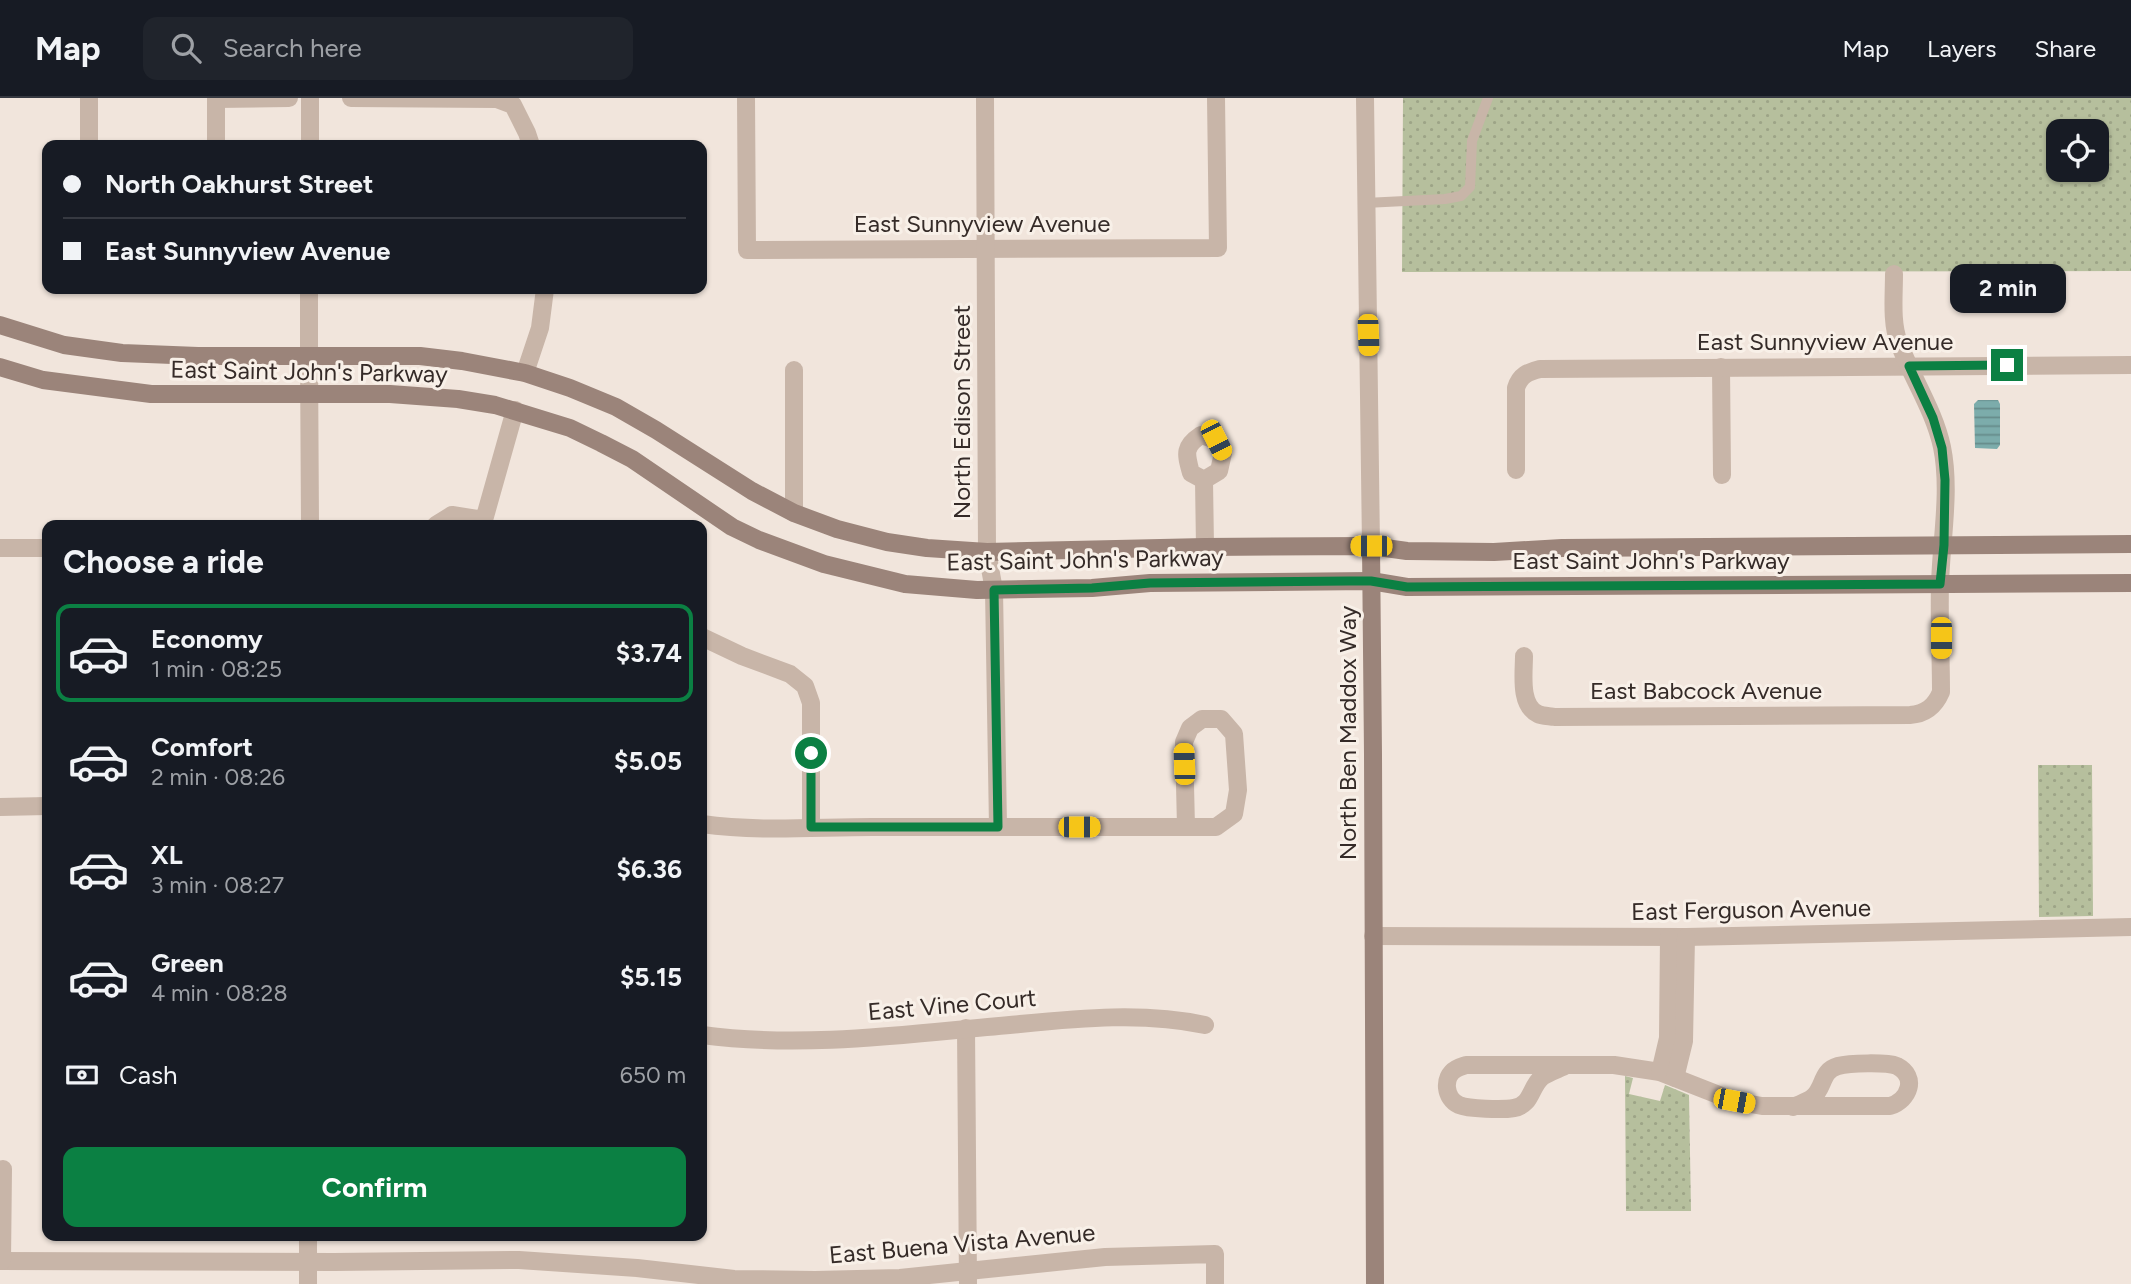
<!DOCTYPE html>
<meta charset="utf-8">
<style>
body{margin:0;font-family:Figtree,sans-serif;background:#20242c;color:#f1f3f6;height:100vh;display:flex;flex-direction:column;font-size:26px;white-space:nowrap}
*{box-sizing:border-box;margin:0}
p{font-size:23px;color:#9ea1a6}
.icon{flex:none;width:38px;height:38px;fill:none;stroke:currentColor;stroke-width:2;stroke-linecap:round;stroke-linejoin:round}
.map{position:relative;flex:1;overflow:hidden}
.drawer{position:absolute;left:42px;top:422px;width:665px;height:721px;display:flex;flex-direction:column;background:#171b24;border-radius:14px;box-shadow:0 2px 5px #0004}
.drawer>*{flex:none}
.guide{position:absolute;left:42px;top:42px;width:665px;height:154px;border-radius:14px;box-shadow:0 2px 5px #0004;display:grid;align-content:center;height:154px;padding:0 21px;background:#171b24}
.buttons{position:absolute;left:2046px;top:21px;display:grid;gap:14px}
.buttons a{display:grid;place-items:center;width:63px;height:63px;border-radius:14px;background:#171b24;box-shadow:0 2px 5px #0004;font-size:35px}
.end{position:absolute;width:32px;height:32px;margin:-16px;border:9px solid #0b8043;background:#fff;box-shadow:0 0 0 4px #fff}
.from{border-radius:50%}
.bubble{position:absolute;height:49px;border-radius:14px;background:#171b24;box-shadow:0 2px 5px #0004;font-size:23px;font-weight:700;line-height:49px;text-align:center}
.car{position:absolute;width:21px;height:42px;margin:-21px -10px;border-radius:9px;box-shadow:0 0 5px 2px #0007;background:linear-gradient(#f5c518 24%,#345 0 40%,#f5c518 0 76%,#345 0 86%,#f5c518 0)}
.guide b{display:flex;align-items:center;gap:24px;height:66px;font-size:26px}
.guide b+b{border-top:2px solid #363941}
.guide i{width:18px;height:18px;background:#f1f3f6}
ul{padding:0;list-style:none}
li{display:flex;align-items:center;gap:21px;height:98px;margin:0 14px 10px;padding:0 7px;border:4px solid transparent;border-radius:14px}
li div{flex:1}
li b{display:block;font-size:26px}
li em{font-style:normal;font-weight:700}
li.on{border-color:#0b8043}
li>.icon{width:63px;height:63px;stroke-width:1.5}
h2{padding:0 21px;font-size:32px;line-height:84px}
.pay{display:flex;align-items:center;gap:18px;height:77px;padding:0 21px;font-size:26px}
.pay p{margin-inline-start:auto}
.cta{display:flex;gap:14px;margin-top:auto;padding:14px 21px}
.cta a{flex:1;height:80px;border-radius:14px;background:#0b8043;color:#fff;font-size:28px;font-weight:700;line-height:80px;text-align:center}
header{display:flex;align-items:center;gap:42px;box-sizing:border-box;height:98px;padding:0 35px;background:#171b24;border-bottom:2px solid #363941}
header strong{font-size:33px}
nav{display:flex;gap:38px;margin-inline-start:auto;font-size:24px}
.search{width:490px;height:63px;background:#20242c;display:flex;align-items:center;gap:18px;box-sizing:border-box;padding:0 24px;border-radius:14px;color:#9ea1a6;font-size:26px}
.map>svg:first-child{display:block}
</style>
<header>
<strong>Map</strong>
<div class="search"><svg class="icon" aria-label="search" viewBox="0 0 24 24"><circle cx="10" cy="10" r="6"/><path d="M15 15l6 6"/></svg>Search here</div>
<nav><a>Map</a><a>Layers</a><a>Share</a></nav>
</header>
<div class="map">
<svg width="2131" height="1186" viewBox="0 0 2131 1186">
<defs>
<pattern id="grass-dots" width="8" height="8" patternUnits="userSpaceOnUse" patternTransform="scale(1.75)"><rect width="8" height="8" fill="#b6bf9d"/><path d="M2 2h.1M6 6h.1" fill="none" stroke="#9da487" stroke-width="1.8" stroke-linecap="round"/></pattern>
<pattern id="water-rules" width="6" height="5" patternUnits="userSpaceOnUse" patternTransform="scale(1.75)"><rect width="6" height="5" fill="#7cacab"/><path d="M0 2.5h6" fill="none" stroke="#668c8b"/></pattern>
</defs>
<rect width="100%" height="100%" fill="#f1e5dc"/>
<!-- grass -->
<g fill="url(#grass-dots)" fill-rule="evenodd">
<path d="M1403,0H2131V173L1402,174ZM2058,33H2096V72H2058Z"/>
<path d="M2038,667H2092L2093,818L2039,819Z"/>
<path d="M1625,978L1633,980L1629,996L1660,1003L1665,987L1689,997L1691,1113H1626Z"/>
</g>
<!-- water -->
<path fill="url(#water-rules)" d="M1978,302H1998L2000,306V347L1997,351L1975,350L1974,306Z"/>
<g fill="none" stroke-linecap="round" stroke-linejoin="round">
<!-- service -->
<path stroke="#c8b5a8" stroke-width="10" d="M1365,105L1445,101L1461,98L1470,89L1472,43L1488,0"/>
<!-- minor -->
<g stroke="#c8b5a8" stroke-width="18">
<path d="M89,0V47"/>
<path d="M351,0L497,1L513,7L527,35L531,47"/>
<path d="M746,0L747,152L1218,150L1216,0"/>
<path d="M985,0L987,454L994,492L998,729"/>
<path d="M216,1L289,0"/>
<path d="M216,47V0"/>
<path d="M310,47V0"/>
<path d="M309,257V191"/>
<path d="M1721,269L1722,377"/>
<path d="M794,272V415"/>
<path d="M525,275L540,230L545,191"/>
<path d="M1516,372V290C1520,277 1528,274 1540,271L2131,267"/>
<path d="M1204,382L1191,375C1186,356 1183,349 1201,337L1216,342L1223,355L1219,373L1204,382L1205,449"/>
<path d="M436,427L452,417L484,422L515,312"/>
<path d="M0,450H47"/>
<path d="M702,539L742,558L790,576L805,588L811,605V729"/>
<path d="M1524,558C1524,575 1519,607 1538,616C1542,618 1550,618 1555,619L1910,617C1926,616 1935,608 1941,594C1941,559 1939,523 1940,487C1941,443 1951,393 1942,349C1934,312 1912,280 1899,245C1891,225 1894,198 1894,176"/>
<path d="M0,709L47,708"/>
<path d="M702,726C758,734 816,729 872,729C977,729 1081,729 1186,729H1216L1234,716L1238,692L1234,636L1221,621H1202L1190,630L1184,644L1186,729"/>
<path d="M1373,838L1686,839L2131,829"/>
<path d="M966,930L968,1186"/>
<path d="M702,937C807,951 915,935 1020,926C1081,920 1145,914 1205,927"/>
<path d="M1567,967C1559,971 1549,974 1542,979C1530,989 1532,1007 1514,1010C1503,1012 1468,1011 1459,1007C1445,1001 1442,979 1456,971C1459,969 1463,968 1466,967H1614L1660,974L1734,1003L1762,1008H1890C1909,1002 1918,979 1897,968C1887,964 1849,965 1838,968C1820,973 1825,990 1812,1000C1807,1004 1799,1006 1793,1009"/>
<path d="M1660,974L1668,940L1669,839"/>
<path d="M1675,980L1684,943L1686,839"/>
<path d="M0,1163L334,1164L519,1162L637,1170L734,1181L815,1182L900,1180L1105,1159L1215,1156V1186"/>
<path d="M2,1163L3,1071"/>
</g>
<!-- tertiary -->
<g stroke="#c8b5a8" stroke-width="18">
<path d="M1365,0L1371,448"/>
<path d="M309,257L310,427"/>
<path d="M308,1138V1186"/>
</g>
<!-- secondary -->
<g stroke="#9b847a" stroke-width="18">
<path d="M0,227L64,247L122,255L198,258H420L462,263L525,275L570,290L616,309L656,332L752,393L794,415L837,431L887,444L927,450L987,454L1205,449L1371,448L1407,453L1494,454L1562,450L2131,446"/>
<path d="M0,269L43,282L151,296H390L458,301L495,307L570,330L601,345L632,361L732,429L759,442L824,466L905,486L977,492L1092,490L1150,485L1371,483L1407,489L2131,485"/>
<path d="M1371,448L1373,657L1375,1186"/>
</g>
</g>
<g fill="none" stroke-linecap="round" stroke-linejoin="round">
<!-- route -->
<path stroke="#0b8043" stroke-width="9" d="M811,655V729H998L994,492L1092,490L1150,485L1349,483H1371L1407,489L1940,486L1944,447L1945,382L1942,350L1933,320L1909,268L2007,267"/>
</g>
<g text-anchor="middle" stroke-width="6" stroke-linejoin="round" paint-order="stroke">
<!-- street labels -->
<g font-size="24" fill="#352b28" stroke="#f8f0e8">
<text x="982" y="134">East Sunnyview Avenue</text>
<text x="1825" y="252">East Sunnyview Avenue</text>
<text transform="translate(309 274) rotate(1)" y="8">East Saint John's Parkway</text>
<text transform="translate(962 314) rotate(-90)" y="8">North Edison Street</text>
<text transform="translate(1085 462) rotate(-1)" y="8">East Saint John's Parkway</text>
<text x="1651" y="471">East Saint John's Parkway</text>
<text x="1706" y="601">East Babcock Avenue</text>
<text transform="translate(1348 635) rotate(-90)" y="8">North Ben Maddox Way</text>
<text transform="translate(1751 812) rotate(-1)" y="8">East Ferguson Avenue</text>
<text transform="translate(952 907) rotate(-5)" y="8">East Vine Court</text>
<text transform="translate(962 1146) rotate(-5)" y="8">East Buena Vista Avenue</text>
</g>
</g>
</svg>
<div class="buttons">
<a><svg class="icon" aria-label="locate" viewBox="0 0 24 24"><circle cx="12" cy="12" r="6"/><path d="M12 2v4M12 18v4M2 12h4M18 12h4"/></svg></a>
</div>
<i class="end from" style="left:811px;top:655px"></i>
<i class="end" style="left:2007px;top:267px"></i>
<div class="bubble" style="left:1950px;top:166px;width:116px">2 min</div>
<i class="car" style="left:1368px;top:237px;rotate:178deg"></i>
<i class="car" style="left:1216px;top:342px;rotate:153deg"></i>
<i class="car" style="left:1371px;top:448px;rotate:270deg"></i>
<i class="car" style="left:1941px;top:540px;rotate:180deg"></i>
<i class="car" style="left:1184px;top:666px;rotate:358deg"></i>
<i class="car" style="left:1079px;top:729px;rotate:90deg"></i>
<i class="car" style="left:1734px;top:1003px;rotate:101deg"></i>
<div class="guide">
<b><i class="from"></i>North Oakhurst Street</b>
<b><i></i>East Sunnyview Avenue</b>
</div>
<section class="drawer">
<h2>Choose a ride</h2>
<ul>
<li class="on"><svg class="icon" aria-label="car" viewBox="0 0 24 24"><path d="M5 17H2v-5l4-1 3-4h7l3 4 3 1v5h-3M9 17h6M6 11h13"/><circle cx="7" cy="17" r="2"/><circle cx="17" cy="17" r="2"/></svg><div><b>Economy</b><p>1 min · 08:25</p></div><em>$3.74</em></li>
<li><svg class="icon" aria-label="car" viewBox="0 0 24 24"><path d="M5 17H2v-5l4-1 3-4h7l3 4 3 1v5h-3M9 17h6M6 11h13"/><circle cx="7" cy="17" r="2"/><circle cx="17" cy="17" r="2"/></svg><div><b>Comfort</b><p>2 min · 08:26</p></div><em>$5.05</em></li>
<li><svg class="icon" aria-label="car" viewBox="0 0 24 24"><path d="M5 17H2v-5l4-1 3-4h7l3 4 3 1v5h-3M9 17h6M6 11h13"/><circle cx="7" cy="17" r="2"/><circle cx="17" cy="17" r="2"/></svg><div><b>XL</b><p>3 min · 08:27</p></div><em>$6.36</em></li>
<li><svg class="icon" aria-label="car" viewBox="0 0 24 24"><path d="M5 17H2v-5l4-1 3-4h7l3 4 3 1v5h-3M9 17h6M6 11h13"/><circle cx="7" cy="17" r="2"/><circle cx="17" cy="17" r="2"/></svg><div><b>Green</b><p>4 min · 08:28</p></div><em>$5.15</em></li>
</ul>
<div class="pay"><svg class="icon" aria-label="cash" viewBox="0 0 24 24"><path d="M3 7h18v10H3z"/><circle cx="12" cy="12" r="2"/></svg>Cash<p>650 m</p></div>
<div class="cta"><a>Confirm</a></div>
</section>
</div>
